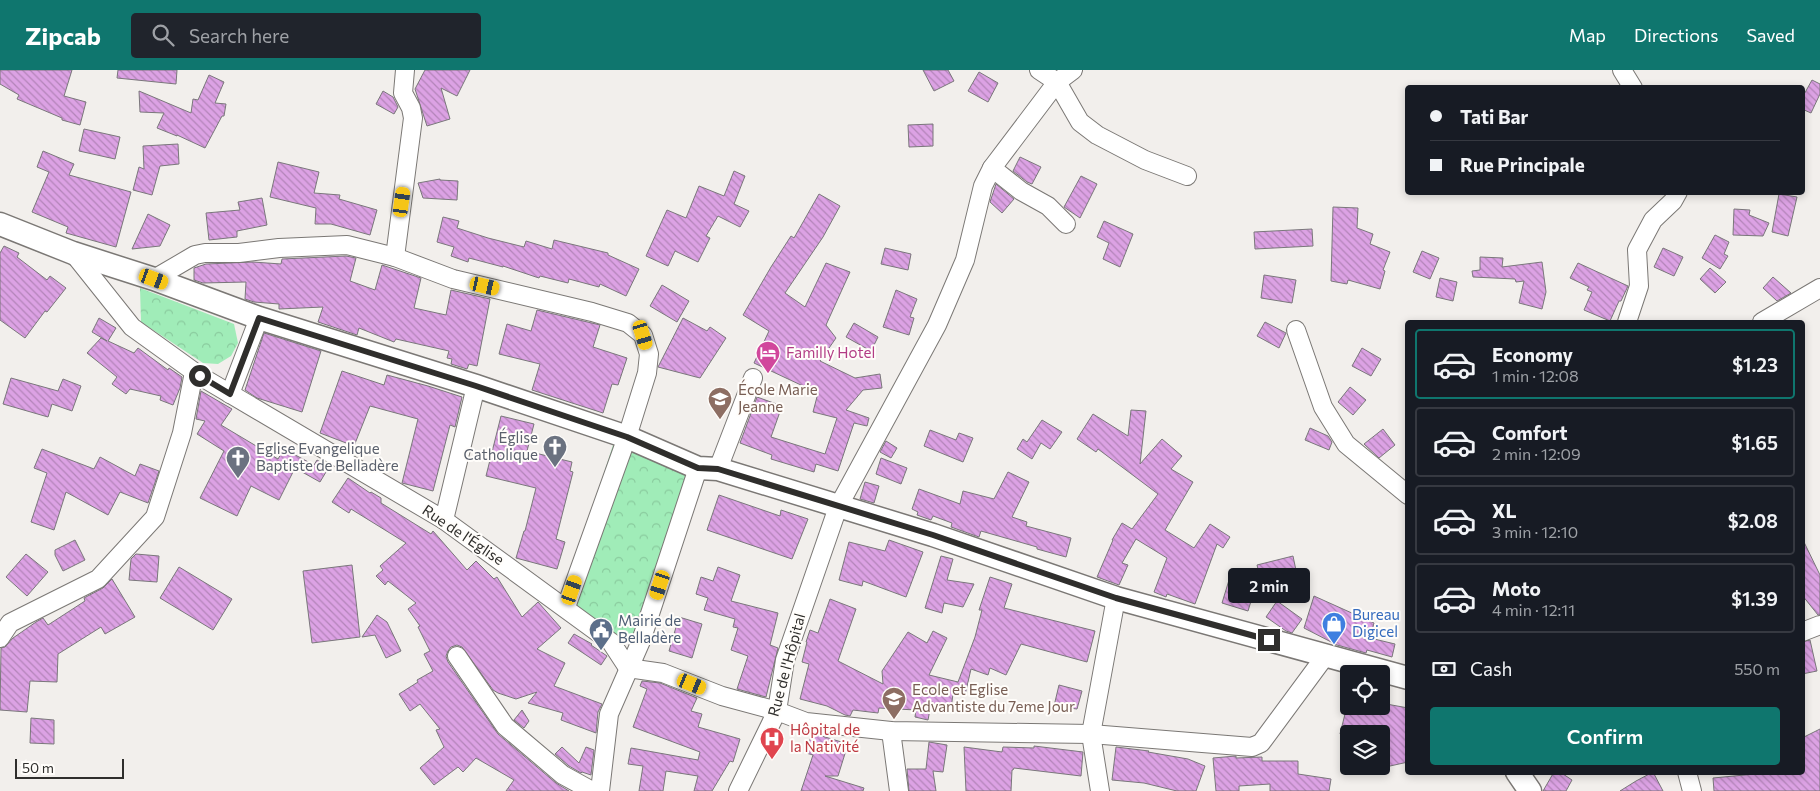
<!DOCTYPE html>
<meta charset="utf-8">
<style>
body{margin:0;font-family:Commissioner,sans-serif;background:#20242c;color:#f1f3f6;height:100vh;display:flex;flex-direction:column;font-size:19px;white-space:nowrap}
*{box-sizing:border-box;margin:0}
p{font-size:16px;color:#9ea1a6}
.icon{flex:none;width:28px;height:28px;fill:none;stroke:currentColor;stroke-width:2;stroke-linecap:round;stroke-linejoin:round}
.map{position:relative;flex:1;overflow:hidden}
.side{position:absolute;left:1405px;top:250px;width:400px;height:455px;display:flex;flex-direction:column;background:#171b24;border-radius:5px;box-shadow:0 2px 8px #0003}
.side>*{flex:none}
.top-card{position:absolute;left:1405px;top:15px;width:400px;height:110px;border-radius:5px;box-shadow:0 2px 8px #0003;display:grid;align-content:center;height:110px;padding:0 25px;background:#171b24}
.buttons{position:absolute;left:1340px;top:595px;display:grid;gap:10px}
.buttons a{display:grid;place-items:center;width:50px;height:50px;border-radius:5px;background:#171b24;box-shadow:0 2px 8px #0003;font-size:25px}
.scale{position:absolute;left:15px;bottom:12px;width:109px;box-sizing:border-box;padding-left:5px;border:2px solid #2f2e2c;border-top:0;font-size:14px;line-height:18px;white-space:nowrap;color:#2f2e2c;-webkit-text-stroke:4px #fffdfa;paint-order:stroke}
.end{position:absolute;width:22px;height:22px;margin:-11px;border:6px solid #2f2e2c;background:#fff;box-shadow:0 0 0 2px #fff}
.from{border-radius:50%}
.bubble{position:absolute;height:35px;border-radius:5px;background:#171b24;box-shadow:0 2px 8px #0003;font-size:16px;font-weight:600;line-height:35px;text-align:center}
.car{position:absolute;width:15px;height:30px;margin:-15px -8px;border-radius:6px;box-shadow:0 0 4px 1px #0007;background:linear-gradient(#f5c518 24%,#345 0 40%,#f5c518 0 76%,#345 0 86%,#f5c518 0)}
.top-card b{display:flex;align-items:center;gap:18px;height:48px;font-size:19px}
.top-card b+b{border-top:1px solid #363941}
.top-card i{width:12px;height:12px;background:#f1f3f6}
ul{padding:9px 0 0;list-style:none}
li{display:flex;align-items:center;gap:15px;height:70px;margin:0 10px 8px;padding:0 15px;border:2px solid #363941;border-radius:5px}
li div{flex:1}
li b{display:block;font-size:19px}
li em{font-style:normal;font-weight:600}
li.on{border-color:#0f766e}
li>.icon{width:45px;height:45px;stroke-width:1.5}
.pay{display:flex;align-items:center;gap:12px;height:55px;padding:0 25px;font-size:19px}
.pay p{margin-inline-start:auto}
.cta{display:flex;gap:10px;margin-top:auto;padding:10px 25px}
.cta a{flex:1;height:58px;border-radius:5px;background:#0f766e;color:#fff;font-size:20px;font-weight:600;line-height:58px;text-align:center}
header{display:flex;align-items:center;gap:30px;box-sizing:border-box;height:70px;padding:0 25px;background:#0f766e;color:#fff}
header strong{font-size:24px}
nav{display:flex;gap:28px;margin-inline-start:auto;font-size:18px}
.search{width:350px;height:45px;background:#20242c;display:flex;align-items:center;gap:12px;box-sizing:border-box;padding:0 18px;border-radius:5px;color:#9ea1a6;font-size:19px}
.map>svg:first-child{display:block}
</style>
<header>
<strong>Zipcab</strong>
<div class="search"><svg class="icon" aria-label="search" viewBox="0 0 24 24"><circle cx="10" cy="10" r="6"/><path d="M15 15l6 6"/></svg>Search here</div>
<nav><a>Map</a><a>Directions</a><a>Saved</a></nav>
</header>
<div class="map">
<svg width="1820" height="721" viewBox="0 0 1820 721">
<defs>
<pattern id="park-crowns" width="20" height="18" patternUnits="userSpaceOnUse" patternTransform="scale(1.25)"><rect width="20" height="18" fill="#a0ecb8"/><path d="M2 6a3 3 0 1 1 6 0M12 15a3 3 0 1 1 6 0" fill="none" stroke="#8acb9e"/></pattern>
<pattern id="building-back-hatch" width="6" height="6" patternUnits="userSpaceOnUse" patternTransform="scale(1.25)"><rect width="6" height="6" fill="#dca2e4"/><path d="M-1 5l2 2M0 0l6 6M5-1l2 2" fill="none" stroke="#b384b9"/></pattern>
</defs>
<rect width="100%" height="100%" fill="#f2efec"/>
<!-- park -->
<g fill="url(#park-crowns)">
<path d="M140,218L234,254L238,273L231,286L218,294L203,293L141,252Z"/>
<path d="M613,375L688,399L662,514L635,577L563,530Z"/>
</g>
<!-- building -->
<g fill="url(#building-back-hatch)" stroke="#7a777b">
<path d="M0,0H72L64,26L86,32L80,55L62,50V48L17,29L19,25L0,14Z"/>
<path d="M118,0H177L176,14L117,8Z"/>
<path d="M425,0H470L457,26L441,18L450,49L427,56L415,19Z"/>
<path d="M923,0H948L954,11L934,21Z"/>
<path d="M979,2L998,13L988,32L968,21Z"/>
<path d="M209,5L224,12L215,33L226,34L224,46H222L205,78L177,65V66L157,58L164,43L140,42L139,21L191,43L193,29L198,30Z"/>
<path d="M1812,10L1820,14V24L1811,43L1802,39V28Z"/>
<path d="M383,21L393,27L398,37L394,44L376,34Z"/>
<path d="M933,54V76L909,77L908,55Z"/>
<path d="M84,59L120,67L115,89L79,81Z"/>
<path d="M178,74L179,94L160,96L152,125L133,120L139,97L144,99L143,76Z"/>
<path d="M43,81L74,94L69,105L131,122L116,177L66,163L68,157L32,142L49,102L37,97Z"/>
<path d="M1020,87L1041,97L1032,114L1027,112L1013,101Z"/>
<path d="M278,92L319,102L314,123L340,125L339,129L377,140L370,165L331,154H315L316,138L270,127Z"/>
<path d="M734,101L745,106L734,134L749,141L740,157L718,146L706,166L710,168L698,192L675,181L668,196L646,186L667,140L686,148L699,116L724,126Z"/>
<path d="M1081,106L1097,114L1080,148L1064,137Z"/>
<path d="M440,109V110L458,111L457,130L423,128L418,113Z"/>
<path d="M996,114L1014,129L1002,143L990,132Z"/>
<path d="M819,124L840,136L823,167L785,223L805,237L826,193L850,202L826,255L836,268L820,291L855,308L880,304L882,318L863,320L846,340L869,348L867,356L854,353L838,401L816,394L814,402L771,389L772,385L740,373L757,327L782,336L771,367L825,384L837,348L813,342L818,323L754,293L769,261L743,245L771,197L791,166L794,168Z"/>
<path d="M1779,124L1797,127L1788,166L1772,162Z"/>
<path d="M262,128L267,155L237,161V167L209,170L206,143L240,140L238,132Z"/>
<path d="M1333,137L1358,138L1357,158L1373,164L1370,174L1390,182L1383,200L1385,201L1380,219L1348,210L1347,214L1331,211Z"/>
<path d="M1734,139L1750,140L1749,145L1769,153L1763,166L1733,165Z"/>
<path d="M148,144L170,155L160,176L132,179Z"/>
<path d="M443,147L459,151L457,158L488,168L524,177L526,171L552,179L554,170L608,183V185L639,199L626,226L600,214L599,217L569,209L568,213L540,206L539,208L503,196V197L469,188L468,192L451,186L454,177L437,172Z"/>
<path d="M1104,151L1133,164L1120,197L1103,189L1109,173L1097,167Z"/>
<path d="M1312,159L1313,176L1255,179L1254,162Z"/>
<path d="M1715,165L1729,172L1724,184L1728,186L1720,199L1702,188Z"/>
<path d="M4,176L19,183L17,187L47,210L50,206L66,218L47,242L45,241L25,268L0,250V183Z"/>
<path d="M885,178L911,184L908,200L881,194Z"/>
<path d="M1663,178L1683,187L1674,206L1654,197Z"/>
<path d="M1422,181L1439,188L1430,209L1413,202Z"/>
<path d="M346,186L356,188L350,211L375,220L382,195L421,208L414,238L446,245L451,220L490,229L477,296L469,294L467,299L451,294L452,289L447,288L449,281L396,269L394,272L359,258L357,265L318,252L323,237L279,239V234L254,232L245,229L246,212L203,213L194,210V198L206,194L253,192L281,194L282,189Z"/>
<path d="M1480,187L1503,188L1502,197L1542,192L1546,222L1542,239L1519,233L1524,211L1516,212L1515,209L1473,207L1472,201L1480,200Z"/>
<path d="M1578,193L1628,216L1621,231H1619L1610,251L1584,240L1592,222L1587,220L1589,217L1570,208Z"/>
<path d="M1710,198L1726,212L1715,223L1700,209Z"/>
<path d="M1264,205L1296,210L1292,233L1261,228Z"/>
<path d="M1773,207L1791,223L1777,231L1763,218Z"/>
<path d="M1440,208L1457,212L1453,231L1436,227Z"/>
<path d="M662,215L689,231L677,252L650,236Z"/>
<path d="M896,220L917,229L910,247L914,248L909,265L883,257Z"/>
<path d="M537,240L600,255L593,277L627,288L618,315L612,314L603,343L532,320L540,294L499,284L507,254L531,261Z"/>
<path d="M99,248L116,258L108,271L134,283L138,278L168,300L169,298L182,307L180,318L173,335L160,330L161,326L130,319L126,324L112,314L117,307L87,283L101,268L107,271L92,262Z"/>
<path d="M683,248L707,261L710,257L726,268L700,308L658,297Z"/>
<path d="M1265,252L1286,263L1279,278L1257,266Z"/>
<path d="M854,253L878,267L871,281L846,267Z"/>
<path d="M264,263L321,281L302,342L257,328L245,320Z"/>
<path d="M1362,278L1381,289L1371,306L1352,296Z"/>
<path d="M342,301L384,315L387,305L428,316L462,327L455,357L450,355L433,421L402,413L418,349L370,336L354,376L320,363Z"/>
<path d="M11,308L58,321L63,309L81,316L72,341L52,334L48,347L3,334Z"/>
<path d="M1350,317L1366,330L1353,345L1338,332Z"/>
<path d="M201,321L232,339L221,355L278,389L284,379L314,395L317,390L329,397L320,412L295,398L279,430L251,416L237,446L200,428L224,381L197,364L205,351L196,349Z"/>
<path d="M1131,340L1146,341L1140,394L1162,369L1182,386L1171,399L1193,412L1165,460L1194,478L1210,454L1230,467L1223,478L1217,474L1195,534L1167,524L1166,527L1154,522L1167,488L1136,469L1122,493L1128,495L1119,515L1097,507L1113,470H1112L1122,453L1132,459L1158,424L1098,379L1096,382L1077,369L1093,344L1128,366Z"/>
<path d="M501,346L534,354L527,381L572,392L570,401L573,402L556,469L565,472L557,499L516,488L524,461H525L536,418L486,406Z"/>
<path d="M1042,350L1062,362L1050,379L1041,373L1032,389L1017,379L1023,369L1027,372Z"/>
<path d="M1310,358L1328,366L1332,372L1329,380L1305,370Z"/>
<path d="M1383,359L1395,375L1379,388L1364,374Z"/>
<path d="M930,360L956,370L959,363L973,368L963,392L924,376Z"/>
<path d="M886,371L897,378L891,388L880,382Z"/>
<path d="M42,379L94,399L100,387L135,406L140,394L159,401L148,433L120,422L108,445L66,422L54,460L31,452L47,403L34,398Z"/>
<path d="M881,388L907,398L901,414L876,404Z"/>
<path d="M1008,402L1029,412L1012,447L1027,452L1026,456L1071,468L1066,487L1037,479V477L981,461L979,467L951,457L952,453L933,446L931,450L917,445L918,442L912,439L919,419L960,434L963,421L994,429Z"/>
<path d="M348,408L370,423L371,422L381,428V433L431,464L433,461L467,500L476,491L494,509L497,507L522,547L538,532L561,558L537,579L565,593L554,616L602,634L598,642L596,663L561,650L563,643L528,633L537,622L516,629L498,623L493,620L462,577L457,575L451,577L448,581L446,586L448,592L498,664L556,713L569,721H506L514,710L476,688L463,702L458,697L434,715L420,698L444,677L436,660L440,659L420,634L410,641L399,624L418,612L417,610L433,601L424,584L430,581L418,557L420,556L408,539L416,533L388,511L385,515L376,506L383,500L380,496L406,473L351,439L349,443L332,432Z"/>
<path d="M865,412L879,416L874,433L860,429Z"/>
<path d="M719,425L780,446L781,440L808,449L792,489L707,460Z"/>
<path d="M1802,468L1820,505V545H1818L1802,525Z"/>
<path d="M75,470L85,490L63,501L55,485V480Z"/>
<path d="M889,470L923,482L906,527L863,511L862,516L839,510L849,472L885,481Z"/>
<path d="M26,484L48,502L27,526L6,507Z"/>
<path d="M136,484L159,486L157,512L129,510L131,489Z"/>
<path d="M941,486L953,489L947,510L974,514L963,537L944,533L942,543L925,538Z"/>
<path d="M1293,486L1298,510L1263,519L1257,495Z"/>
<path d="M352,495L360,567L312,573L303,501Z"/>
<path d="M179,497L232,529L213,560L160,528Z"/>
<path d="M718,497L740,505L731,531L778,543L770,575L778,578L766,627L737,619L748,586L731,580L738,558L733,557L735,549L704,540L708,528L696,524L701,507L713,511Z"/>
<path d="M990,507L1012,514L1004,538L1095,561L1087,592L1021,574L1006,605L990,598L988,605L971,599L965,625L953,624L951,639L931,634L928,650L915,647L916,640L879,638L878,643L853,640L850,646L845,645L827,636L800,629L809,594L802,592L807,572H806L810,560L818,563L830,529L856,539L838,591L883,614L882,601L908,562L927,573L933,561L947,568L929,605L958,612L975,567L982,540H979Z"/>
<path d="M112,509L135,547L105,564L101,557L58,584L57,612L30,611L27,642L0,640L1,578L5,577L13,568L36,552L43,548L48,555L85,531L84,528L103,518Z"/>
<path d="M1229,510L1255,518L1248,541L1222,533Z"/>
<path d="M1314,526L1374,553L1370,568L1395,574L1392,587L1367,580L1366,583L1337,575L1304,558Z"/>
<path d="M1277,531L1302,549L1292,563L1286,561L1266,547Z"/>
<path d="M377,545L387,552L401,581L386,588L375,565L362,567Z"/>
<path d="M679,547L702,554L692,588L669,581Z"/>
<path d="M574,564L592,574L591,575L607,586L601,595L568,573Z"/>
<path d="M1810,570L1817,601L1802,604V572Z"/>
<path d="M642,611L660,613L697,628L691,641L702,644L698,657L740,669L733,692L730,691L712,721H694L698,706L666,701L663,721H639L643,696L628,694L631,678L698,690L700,682L633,657L647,619L640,616Z"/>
<path d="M1059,615L1082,621L1077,639L1054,636Z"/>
<path d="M1381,633L1408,638V692L1381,698V664H1340L1347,636H1381Z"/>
<path d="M522,640L529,651L524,658L514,650Z"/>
<path d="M31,648L54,650V674L30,673Z"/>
<path d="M1820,659V721H1714L1713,708L1776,702H1802V668Z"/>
<path d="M812,663L848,674L838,706H825L864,718L863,721H801L813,685L806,683Z"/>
<path d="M929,672L947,675L943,702L933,701L936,721H909L907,699H926Z"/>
<path d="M1034,676L1083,682L1081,706L1014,698L1013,700H1012L1011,721H966L964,677L1002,682L1003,677L1034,678Z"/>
<path d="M562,677L579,693L586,677L594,680L591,705L582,702L581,703L569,696L555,684Z"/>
<path d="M1116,677L1149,681L1148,682L1188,689L1205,696L1196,721H1177L1144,713L1112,710Z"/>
<path d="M1236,686V688L1262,687V691H1298V704L1331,709L1329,721H1270V714L1239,716V721H1216L1213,688Z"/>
<path d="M1554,702H1560L1572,710L1566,721H1543Z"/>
<path d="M1653,702L1663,721H1620L1636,711Z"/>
</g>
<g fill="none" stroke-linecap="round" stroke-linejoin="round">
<defs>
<g id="minor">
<path d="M1073,0L1057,12L1080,52L1097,65L1145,90L1187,106"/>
<path d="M1622,0L1633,18"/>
<path d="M992,98L1021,121L1048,136L1066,154"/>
<path d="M73,183L132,257L200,306L444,450L611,572L628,598L663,603L722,626L777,641L806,652L891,661L1091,664L1252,677L1261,673L1326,585"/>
<path d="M395,187L413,48L411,38L403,23L405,0"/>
<path d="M154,209L195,185L205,183H239L279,178L347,175L395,187L453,209L592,242L628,253L643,265L649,284L647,303L627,367L566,537"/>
<path d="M1627,252L1639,216L1637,180L1653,150L1673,131L1678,122"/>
<path d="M1762,252L1820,218"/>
<path d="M1296,260L1323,337L1346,374L1408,425"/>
<path d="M230,324L259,248"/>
<path d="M718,399L753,308"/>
<path d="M444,450L476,316"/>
<path d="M1802,562L1820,555"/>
<path d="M0,568L10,553L98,509L155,447L182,363L194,302"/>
<path d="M457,586L505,656L563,705L592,721"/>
<path d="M891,661L899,721"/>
<path d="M1687,702L1692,721"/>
<path d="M600,721L609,644L641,571L698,398"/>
<path d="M738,721L777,641L785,590L838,437L937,255L965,190L983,116L992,98L1057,12L1039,0"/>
<path d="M1100,721L1091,664L1116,528"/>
</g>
<g id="major">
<path d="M0,154L73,183L154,209L259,248L476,316L627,367L698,398L718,399L933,465L1116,528L1408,608"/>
<path d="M1517,702L1530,721"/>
</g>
</defs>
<!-- minor casing -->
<use href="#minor" stroke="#7b7875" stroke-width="20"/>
<!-- major casing -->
<use href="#major" stroke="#7b7875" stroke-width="25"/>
<!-- minor -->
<use href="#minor" stroke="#fff" stroke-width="18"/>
<!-- major -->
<use href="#major" stroke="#fff" stroke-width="22"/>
</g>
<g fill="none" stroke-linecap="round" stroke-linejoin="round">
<!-- route -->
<path stroke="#2f2e2c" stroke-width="6" d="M200,306L230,324L259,248L476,316L627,367L698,398L718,399L933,465L1116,528L1269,570"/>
</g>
<!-- icons -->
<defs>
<symbol id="hotel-pin" viewBox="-11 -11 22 30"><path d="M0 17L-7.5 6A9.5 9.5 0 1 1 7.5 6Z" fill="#d1479c" stroke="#fffdfa"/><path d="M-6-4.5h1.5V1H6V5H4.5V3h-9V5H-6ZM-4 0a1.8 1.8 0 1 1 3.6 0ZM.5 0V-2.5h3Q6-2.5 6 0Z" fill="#fff"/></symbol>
<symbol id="school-pin" viewBox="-11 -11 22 30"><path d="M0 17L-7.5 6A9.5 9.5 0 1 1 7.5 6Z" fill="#8d6e63" stroke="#fffdfa"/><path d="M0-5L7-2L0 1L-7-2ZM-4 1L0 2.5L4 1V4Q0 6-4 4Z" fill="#fff"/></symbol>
<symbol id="church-pin" viewBox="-11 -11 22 30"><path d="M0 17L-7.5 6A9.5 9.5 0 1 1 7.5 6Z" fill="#6b7280" stroke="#fffdfa"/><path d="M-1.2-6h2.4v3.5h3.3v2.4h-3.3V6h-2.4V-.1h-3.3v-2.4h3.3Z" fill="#fff"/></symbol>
<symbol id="shop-pin" viewBox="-11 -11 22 30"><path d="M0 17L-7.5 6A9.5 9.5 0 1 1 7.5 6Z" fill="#3f7fe0" stroke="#fffdfa"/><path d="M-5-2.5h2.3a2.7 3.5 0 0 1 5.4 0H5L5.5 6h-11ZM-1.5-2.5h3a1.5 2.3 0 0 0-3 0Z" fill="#fff"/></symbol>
<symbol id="civic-pin" viewBox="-11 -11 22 30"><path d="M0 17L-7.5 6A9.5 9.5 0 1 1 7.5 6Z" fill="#5c6f8a" stroke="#fffdfa"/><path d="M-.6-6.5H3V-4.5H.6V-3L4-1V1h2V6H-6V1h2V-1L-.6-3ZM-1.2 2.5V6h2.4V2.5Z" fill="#fff"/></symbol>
<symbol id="hospital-pin" viewBox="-11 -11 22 30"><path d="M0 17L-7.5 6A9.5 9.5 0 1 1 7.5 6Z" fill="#e0444e" stroke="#fffdfa"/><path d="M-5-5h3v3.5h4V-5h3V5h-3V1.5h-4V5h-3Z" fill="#fff"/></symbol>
</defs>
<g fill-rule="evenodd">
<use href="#hotel-pin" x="754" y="269" width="28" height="38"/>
<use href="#school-pin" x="706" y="315" width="28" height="38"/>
<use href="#church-pin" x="541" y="363" width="28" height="38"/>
<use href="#church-pin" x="224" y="374" width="28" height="38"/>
<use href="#shop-pin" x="1320" y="540" width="28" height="38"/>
<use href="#civic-pin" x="587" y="546" width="28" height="38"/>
<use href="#school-pin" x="880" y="615" width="28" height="38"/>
<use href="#hospital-pin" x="758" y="655" width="28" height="38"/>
</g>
<g text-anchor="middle" stroke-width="4" stroke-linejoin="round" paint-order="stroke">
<!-- hotel labels -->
<g font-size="15" fill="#b23c85" stroke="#fffdfa" text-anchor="start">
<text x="786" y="288">Familly Hotel</text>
</g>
<!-- education labels -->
<g font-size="15" fill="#785e54" stroke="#fffdfa" text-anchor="start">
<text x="738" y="325">École Marie<tspan x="738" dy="17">Jeanne</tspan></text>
<text x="912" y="625">Ecole et Eglise<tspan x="912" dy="17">Advantiste du 7eme Jour</tspan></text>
</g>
<!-- worship labels -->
<g font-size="15" fill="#5b616d" stroke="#fffdfa" text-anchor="end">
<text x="538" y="373">Église<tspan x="538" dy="17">Catholique</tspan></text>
<text x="256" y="384" text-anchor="start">Eglise Evangelique<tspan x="256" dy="17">Baptiste de Belladère</tspan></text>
</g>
<!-- street labels -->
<g font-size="15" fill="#2f2e2c" stroke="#fffdfa">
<text transform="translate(463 465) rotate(34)" y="5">Rue de l'Église</text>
<text transform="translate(787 595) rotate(-75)" y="5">Rue de l'Hôpital</text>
</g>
<!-- shop labels -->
<g font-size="15" fill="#366cbe" stroke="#fffdfa" text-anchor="start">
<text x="1352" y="550">Bureau<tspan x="1352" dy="17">Digicel</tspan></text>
</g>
<!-- service labels -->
<g font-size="15" fill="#4e5e75" stroke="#fffdfa" text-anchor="start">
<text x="618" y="556">Mairie de<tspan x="618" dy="17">Belladère</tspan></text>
</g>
<!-- health labels -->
<g font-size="15" fill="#be3a42" stroke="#fffdfa" text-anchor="start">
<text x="790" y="665">Hôpital de<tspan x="790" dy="17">la Nativité</tspan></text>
</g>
</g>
</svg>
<div class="buttons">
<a><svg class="icon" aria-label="locate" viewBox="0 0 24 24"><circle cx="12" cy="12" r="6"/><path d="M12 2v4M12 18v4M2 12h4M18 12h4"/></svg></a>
<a><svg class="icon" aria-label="layers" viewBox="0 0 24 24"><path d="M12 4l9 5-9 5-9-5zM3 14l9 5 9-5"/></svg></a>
</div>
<div class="scale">50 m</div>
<i class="end from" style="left:200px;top:306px"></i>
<i class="end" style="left:1269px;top:570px"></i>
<div class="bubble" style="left:1228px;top:498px;width:82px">2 min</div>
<i class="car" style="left:402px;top:132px;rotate:8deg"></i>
<i class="car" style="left:154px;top:209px;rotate:110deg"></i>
<i class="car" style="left:485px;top:216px;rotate:103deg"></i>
<i class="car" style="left:643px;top:265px;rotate:163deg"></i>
<i class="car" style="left:660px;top:515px;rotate:198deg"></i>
<i class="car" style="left:572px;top:520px;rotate:19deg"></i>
<i class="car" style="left:692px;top:614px;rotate:112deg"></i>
<div class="top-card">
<b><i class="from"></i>Tati Bar</b>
<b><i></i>Rue Principale</b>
</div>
<section class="side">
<ul>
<li class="on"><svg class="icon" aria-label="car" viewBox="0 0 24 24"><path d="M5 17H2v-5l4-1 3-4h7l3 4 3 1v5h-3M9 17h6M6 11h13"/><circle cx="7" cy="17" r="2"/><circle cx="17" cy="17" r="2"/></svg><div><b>Economy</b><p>1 min · 12:08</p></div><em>$1.23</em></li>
<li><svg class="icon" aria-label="car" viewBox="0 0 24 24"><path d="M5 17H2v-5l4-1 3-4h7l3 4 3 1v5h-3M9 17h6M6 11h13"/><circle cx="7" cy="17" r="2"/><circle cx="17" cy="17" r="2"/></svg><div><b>Comfort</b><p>2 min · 12:09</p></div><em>$1.65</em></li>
<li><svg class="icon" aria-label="car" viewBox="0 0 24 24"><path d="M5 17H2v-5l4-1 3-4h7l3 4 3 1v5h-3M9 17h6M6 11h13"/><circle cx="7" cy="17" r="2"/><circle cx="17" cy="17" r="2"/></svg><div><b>XL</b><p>3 min · 12:10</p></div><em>$2.08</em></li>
<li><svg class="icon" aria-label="car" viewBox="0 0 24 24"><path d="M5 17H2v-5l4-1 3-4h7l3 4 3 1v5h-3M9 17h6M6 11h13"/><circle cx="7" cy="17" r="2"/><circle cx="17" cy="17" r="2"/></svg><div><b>Moto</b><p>4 min · 12:11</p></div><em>$1.39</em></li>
</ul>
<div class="pay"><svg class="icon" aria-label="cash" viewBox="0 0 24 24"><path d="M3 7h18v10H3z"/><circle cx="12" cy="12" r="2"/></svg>Cash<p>550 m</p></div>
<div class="cta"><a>Confirm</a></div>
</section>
</div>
